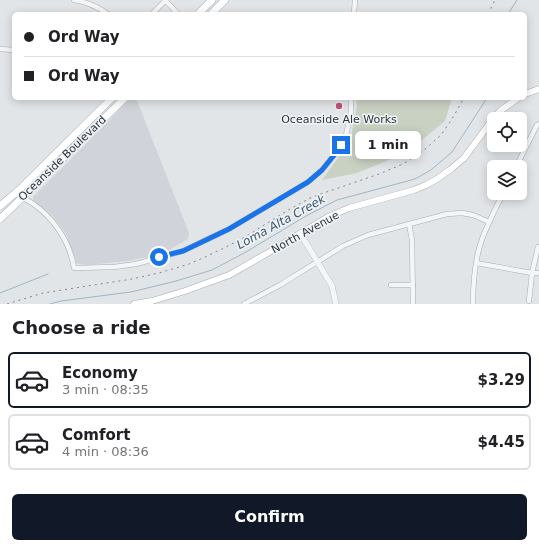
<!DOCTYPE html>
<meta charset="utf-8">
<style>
body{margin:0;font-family:"DejaVu Sans",sans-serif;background:#f2f2f2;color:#202124;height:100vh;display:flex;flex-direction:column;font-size:15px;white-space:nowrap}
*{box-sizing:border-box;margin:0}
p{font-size:13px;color:#757577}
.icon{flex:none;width:22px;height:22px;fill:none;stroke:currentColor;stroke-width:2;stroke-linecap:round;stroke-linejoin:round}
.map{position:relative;height:304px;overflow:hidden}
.details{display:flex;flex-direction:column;background:#fff;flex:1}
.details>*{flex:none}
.hud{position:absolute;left:12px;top:12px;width:515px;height:88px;border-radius:6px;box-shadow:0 2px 10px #0003;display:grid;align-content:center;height:88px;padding:0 12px;background:#fff}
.fabs{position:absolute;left:487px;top:112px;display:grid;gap:8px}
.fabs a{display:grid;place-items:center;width:40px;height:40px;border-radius:6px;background:#fff;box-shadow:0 2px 10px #0003;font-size:20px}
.end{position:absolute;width:18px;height:18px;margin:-9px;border:5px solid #1a73e8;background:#fff;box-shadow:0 0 0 2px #fff}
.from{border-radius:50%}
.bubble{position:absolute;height:28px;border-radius:6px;background:#fff;box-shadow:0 2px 10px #0003;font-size:13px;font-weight:800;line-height:28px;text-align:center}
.hud b{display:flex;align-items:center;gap:14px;height:38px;font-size:15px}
.hud b+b{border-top:1px solid #e0e0e0}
.hud i{width:10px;height:10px;background:#202124}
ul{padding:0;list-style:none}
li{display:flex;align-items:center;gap:12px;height:56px;margin:0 8px 6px;padding:0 4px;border:2px solid #e0e0e0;border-radius:6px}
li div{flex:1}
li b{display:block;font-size:15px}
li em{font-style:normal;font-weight:800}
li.on{border-color:#111827}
li>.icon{width:36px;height:36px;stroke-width:1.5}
h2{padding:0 12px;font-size:18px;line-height:48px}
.cta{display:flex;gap:8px;margin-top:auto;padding:8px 12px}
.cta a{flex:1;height:46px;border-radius:6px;background:#111827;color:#fff;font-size:16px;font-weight:800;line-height:46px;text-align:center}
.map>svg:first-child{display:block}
</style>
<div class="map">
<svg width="539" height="304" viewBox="0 0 539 304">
<rect width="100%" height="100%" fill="#e1e5e8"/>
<!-- built -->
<path fill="#d0d4da" d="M132,98H136L189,233L188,239L162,254L128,261L86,265L79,264L76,263L75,257L65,232L51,214L33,201V197L85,145L130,99Z"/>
<!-- green -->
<path fill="#c9d1c3" d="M356,98H452L445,121L406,153L357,173L322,180L350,141L357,106Z"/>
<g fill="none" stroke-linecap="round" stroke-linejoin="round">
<!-- stream -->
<g stroke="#a0b6c4" stroke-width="1">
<path d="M508,14L517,0"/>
<path d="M0,293L48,274"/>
<path d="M50,304L61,301L131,292L176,281L212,270L246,252L306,216L337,200L415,179L431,170L452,152L487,98"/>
</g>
<defs>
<g id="minor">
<path d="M74,0C87,2 98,7 108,14"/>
<path d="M165,0L178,14"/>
<path d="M152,14L166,0"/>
<path d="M354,14L355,0"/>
<path d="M0,49L14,50"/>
<path d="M516,167L537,125L539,124"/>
<path d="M16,193C21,197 26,200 32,203C54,218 70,242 74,268L114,267L136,264L183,251L229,229L308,182L322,170L335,154L346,135L351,112V98"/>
<path d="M409,224L412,240L413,304"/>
<path d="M476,263L532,273H539"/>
<path d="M391,285H413"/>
<path d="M529,301L532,273L538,247"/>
<path d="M244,304L280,285L343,246L368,235L447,214L462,213L473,215L489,222"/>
<path d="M473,304C473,282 475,259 482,239C488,223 496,208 503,193"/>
</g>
<path id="tertiary" d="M300,233L332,286L336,304"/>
<g id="secondary">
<path d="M525,94L539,89"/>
<path d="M134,304L152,301L185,291L229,275L266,254L328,217L349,208L414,190L426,185L437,179L451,169L464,158L493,119L500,111L518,98"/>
</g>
<g id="primary">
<path d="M198,14L212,0"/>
<path d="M211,14L225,0"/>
<path d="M0,206L19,190L112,98"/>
<path d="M0,219L125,98"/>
</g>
</defs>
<!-- minor casing -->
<use href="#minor" stroke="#a7adb2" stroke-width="5.5"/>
<!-- tertiary casing -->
<use href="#tertiary" stroke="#a7adb2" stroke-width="6"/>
<!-- secondary casing -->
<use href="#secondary" stroke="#a7adb2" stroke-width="7"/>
<!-- primary casing -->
<use href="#primary" stroke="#a2abb3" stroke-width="8"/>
<!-- minor -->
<use href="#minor" stroke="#f4f5f7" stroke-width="4.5"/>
<!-- tertiary -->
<use href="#tertiary" stroke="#f4f5f7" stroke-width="5.5"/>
<!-- secondary -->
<use href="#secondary" stroke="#fff" stroke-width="6"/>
<!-- primary -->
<use href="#primary" stroke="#fff" stroke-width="7"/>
<!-- rail -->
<g stroke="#7d8690" stroke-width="1" stroke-dasharray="2 4" stroke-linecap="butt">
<path d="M488,14L495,0"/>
<path d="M7,304L43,293L132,279L159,273L189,264L203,258L224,248L245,237L290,209L312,197L379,174L403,164L423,151L441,135L452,119L464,98"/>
</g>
</g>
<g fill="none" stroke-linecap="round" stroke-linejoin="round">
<!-- route -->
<path stroke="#1a73e8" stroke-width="5" d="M159,257L183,251L229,229L308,182L322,170L335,154L341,145"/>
</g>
<!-- markers -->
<circle fill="#bf5471" stroke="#f1f4f6" stroke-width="1.5" cx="339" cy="106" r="4"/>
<g text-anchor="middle" stroke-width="3" stroke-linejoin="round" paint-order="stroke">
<!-- poi labels -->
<g font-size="11" fill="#2b353e" stroke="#f1f4f6">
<text x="339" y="123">Oceanside Ale Works</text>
</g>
<!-- street labels -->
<g font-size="11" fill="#2b353e" stroke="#f1f4f6">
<text transform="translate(62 158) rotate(-44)" y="4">Oceanside Boulevard</text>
<text transform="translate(305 232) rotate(-29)" y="4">North Avenue</text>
</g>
<!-- water labels -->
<g font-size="12" font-style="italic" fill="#3a576e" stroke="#f1f4f6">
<text transform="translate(281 222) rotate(-29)" y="4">Loma Alta Creek</text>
</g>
</g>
</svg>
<div class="fabs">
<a><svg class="icon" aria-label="locate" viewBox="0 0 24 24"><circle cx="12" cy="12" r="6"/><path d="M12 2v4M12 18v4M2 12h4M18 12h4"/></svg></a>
<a><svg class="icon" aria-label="layers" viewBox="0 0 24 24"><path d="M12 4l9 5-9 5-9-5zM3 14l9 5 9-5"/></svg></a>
</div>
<i class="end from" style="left:159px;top:257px"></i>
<i class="end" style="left:341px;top:145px"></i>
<div class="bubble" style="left:355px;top:131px;width:66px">1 min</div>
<div class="hud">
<b><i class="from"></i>Ord Way</b>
<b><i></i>Ord Way</b>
</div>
</div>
<section class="details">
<h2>Choose a ride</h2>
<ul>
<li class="on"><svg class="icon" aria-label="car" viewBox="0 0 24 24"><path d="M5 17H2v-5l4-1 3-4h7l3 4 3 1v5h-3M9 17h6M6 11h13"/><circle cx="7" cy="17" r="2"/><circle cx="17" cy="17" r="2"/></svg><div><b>Economy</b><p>3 min · 08:35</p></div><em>$3.29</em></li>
<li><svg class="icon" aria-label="car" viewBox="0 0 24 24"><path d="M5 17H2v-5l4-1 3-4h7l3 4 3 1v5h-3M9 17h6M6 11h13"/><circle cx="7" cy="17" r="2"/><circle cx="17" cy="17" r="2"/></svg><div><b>Comfort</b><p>4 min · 08:36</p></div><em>$4.45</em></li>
</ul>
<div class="cta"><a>Confirm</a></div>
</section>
